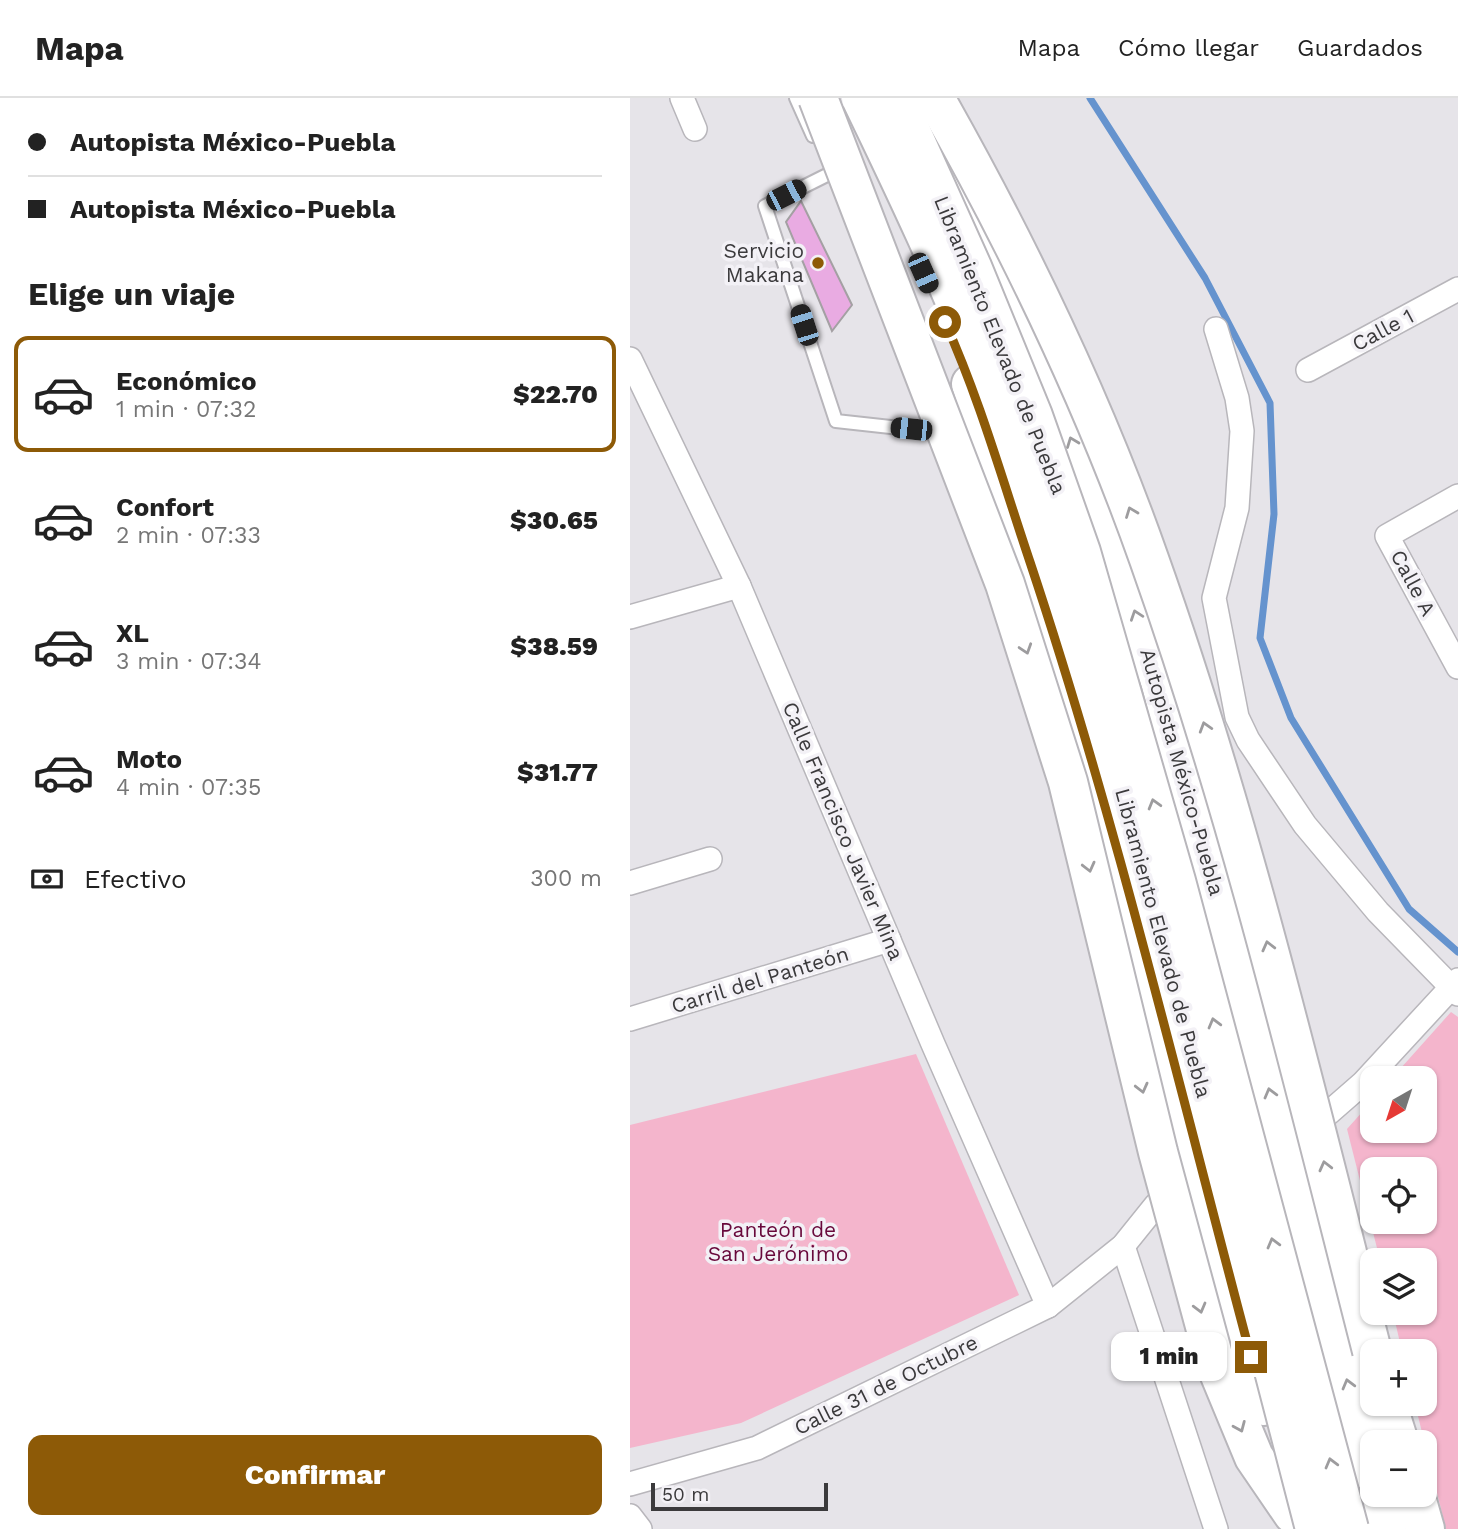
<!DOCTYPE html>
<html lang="es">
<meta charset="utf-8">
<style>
body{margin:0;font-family:"Work Sans",sans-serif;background:#f6f6f6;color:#222;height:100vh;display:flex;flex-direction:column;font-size:26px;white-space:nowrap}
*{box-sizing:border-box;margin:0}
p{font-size:23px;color:#767676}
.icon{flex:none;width:38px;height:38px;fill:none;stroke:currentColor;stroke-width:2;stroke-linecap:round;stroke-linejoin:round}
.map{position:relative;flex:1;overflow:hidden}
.side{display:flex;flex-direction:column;background:#fff;width:630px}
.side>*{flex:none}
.banner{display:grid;align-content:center;height:154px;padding:0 28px;background:#fff}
.needle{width:46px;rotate:219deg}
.tools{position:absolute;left:730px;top:968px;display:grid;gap:14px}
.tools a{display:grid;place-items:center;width:77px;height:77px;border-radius:14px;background:#fff;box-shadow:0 2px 5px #0004;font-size:35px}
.scale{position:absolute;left:21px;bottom:18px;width:177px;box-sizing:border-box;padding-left:7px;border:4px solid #3b3a3c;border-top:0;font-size:19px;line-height:24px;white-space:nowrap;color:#3b3a3c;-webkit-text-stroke:5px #f3f1f6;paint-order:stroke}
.end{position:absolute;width:32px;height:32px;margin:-16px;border:9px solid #8d5a07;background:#fff;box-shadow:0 0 0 4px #fff}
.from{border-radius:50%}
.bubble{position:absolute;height:49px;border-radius:14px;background:#fff;box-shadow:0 2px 5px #0004;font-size:23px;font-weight:800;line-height:49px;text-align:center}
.car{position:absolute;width:21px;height:42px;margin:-21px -10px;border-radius:9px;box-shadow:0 0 5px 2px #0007;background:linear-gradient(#222 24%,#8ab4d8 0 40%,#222 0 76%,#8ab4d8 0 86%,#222 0)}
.banner b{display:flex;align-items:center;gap:24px;height:66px;font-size:26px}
.banner b+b{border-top:2px solid #e0e0e0}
.banner i{width:18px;height:18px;background:#222}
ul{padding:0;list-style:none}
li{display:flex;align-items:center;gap:21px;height:116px;margin:0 14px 10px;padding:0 14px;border:4px solid transparent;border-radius:14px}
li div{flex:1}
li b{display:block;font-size:26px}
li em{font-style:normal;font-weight:800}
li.active{border-color:#8d5a07}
li>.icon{width:63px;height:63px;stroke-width:1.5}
h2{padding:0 28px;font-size:32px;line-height:84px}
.pay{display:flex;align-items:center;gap:18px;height:77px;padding:0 28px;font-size:26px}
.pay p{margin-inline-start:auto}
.cta{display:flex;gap:14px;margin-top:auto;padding:14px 28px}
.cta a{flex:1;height:80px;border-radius:14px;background:#8d5a07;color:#fff;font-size:28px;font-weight:800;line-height:80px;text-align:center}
header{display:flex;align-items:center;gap:42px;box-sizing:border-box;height:98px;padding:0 35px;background:#fff;border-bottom:2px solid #e0e0e0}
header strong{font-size:33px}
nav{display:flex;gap:38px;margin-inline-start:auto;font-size:24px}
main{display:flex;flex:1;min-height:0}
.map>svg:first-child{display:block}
</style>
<header>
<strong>Mapa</strong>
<nav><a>Mapa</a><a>Cómo llegar</a><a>Guardados</a></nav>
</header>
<main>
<section class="side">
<div class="banner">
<b><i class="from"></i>Autopista México-Puebla</b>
<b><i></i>Autopista México-Puebla</b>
</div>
<h2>Elige un viaje</h2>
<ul>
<li class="active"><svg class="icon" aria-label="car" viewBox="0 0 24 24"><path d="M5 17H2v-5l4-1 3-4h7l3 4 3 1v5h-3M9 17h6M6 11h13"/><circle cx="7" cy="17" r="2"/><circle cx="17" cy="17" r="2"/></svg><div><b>Económico</b><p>1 min · 07:32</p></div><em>$22.70</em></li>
<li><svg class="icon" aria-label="car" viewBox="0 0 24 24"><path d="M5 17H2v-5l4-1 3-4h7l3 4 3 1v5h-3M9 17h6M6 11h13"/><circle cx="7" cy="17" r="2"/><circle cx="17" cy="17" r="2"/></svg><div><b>Confort</b><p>2 min · 07:33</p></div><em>$30.65</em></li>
<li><svg class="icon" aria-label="car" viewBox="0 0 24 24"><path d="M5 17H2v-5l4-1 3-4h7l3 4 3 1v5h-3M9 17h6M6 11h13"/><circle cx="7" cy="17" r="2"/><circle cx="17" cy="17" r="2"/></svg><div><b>XL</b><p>3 min · 07:34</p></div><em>$38.59</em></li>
<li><svg class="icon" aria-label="car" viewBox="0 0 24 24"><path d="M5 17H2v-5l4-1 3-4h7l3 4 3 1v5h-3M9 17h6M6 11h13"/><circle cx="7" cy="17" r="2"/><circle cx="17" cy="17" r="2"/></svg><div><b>Moto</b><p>4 min · 07:35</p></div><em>$31.77</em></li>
</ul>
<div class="pay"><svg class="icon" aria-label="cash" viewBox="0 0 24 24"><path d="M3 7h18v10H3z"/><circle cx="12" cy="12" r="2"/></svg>Efectivo<p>300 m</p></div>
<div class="cta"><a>Confirmar</a></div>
</section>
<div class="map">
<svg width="828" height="1431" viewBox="0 0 828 1431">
<rect width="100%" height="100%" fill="#e6e4e9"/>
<!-- green -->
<g fill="#f4b5cc" fill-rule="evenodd">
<path d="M821,914L828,919V1431H816L785,1306H794V1253H772L763,1215L794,1214V1162H750L717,1031L742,1003V1032H794V980H762ZM742,1071H794V1124H742Z"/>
<path d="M286,956L389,1197L111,1325L0,1350V1027Z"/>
</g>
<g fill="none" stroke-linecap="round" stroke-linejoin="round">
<!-- stream -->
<path stroke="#6593ce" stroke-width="7" d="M460,0L575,180L640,305L644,416L630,540L661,620L779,811L828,854"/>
</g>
<!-- building -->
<path fill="#e9abe2" stroke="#a4a0a3" stroke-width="2" d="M171,103L222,207L202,233L156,124Z"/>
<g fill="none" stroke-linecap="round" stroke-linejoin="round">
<defs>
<g id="service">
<path d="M166,0L183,38"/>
<path d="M199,76L135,108L206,323L306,334"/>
</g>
<g id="minor">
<path d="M52,0L65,31"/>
<path d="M586,231L607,300L612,333L607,410L584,500L607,619L618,642L675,727L748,814L828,896"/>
<path d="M0,261L109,488L303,946L418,1208"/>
<path d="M678,272L828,191"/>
<path d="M828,398L757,438L828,569"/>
<path d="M0,519L109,488"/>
<path d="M0,785L80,761"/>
<path d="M0,921L259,842"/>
<path d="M694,1019L733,985L828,882"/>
<path d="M493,1148L586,1431"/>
<path d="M0,1386L127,1350L418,1208L493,1148L526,1107"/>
<path d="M0,1418L10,1431"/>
</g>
<g id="motorway">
<path d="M292,11L317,62L433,322L484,454L530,583L742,1375"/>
<path d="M341,286L428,551L467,680L634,1308"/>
<path d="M585,1265L624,1359L663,1416"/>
<path d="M757,1306L769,1344"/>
<path d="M748,1396L757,1431"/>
<path d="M785,1396L795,1431"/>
</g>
</defs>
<!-- service casing -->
<use href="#service" stroke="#b8b6bb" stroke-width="16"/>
<!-- minor casing -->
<use href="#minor" stroke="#b8b6bb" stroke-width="26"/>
<!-- motorway casing -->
<use href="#motorway" stroke="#b8b6bb" stroke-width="42"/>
<!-- service -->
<use href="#service" stroke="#fff" stroke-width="12"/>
<!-- minor -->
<use href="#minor" stroke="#fff" stroke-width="23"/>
<!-- motorway -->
<use href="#motorway" stroke="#fff" stroke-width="38"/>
<defs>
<g id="motorway-bridge">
<path d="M188,0L375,486L438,684L528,1054L585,1265"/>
<path d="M231,0C275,91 318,182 355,276C423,446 474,624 522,802C578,1011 631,1221 685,1431"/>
<path d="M266,0L342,169L403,318L451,454L546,783L719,1431"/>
<path d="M305,0C388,147 463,302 519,461C611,720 674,987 742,1253"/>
</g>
</defs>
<!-- motorway-bridge casing -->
<use href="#motorway-bridge" stroke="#b8b6bb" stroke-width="42" stroke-linecap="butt"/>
<!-- motorway-bridge -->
<use href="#motorway-bridge" stroke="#fff" stroke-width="38"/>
</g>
<!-- one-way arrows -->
<defs><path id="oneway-chevron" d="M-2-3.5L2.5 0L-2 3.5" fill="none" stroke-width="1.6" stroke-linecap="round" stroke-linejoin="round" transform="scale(1.75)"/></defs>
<g stroke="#9d9c9e">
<use href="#oneway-chevron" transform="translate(442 344) rotate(-111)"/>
<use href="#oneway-chevron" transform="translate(501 414) rotate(-111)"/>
<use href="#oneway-chevron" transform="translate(506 517) rotate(-109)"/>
<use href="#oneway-chevron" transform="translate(396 551) rotate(72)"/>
<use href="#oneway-chevron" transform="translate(575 629) rotate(-107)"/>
<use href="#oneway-chevron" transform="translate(524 706) rotate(-106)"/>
<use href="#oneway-chevron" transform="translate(459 769) rotate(76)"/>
<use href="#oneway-chevron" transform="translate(638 848) rotate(-104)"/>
<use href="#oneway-chevron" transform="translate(584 925) rotate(-105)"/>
<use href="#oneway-chevron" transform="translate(512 990) rotate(76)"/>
<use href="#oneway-chevron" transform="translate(640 995) rotate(-105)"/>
<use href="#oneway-chevron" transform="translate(695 1068) rotate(-104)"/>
<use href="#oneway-chevron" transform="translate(643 1145) rotate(-105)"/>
<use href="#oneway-chevron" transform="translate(570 1210) rotate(75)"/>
<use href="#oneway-chevron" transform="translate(718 1286) rotate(-105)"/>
<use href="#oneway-chevron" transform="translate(610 1329) rotate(67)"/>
<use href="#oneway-chevron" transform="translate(701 1365) rotate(-105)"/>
</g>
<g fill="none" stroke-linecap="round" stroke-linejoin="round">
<!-- route -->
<path stroke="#8d5a07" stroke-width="9" d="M315,224C350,302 373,384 400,464C487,725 550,993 621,1259"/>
</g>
<!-- markers -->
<circle fill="#8d5a07" stroke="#f3f1f6" stroke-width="2.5" cx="188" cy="165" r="7"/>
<g text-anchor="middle" stroke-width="7" stroke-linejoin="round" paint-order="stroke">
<!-- poi labels -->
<g font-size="21" fill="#3b3a3c" stroke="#f3f1f6" text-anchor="end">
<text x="174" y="160">Servicio<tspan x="174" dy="24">Makana</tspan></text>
</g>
<!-- street labels -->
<g font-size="21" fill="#3b3a3c" stroke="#f3f1f6">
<text transform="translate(753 232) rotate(-28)" y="7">Calle 1</text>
<text transform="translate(370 247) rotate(68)" y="7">Libramiento Elevado de Puebla</text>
<text transform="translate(783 485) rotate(62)" y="7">Calle A</text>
<text transform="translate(552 674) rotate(74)" y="7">Autopista México-Puebla</text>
<text transform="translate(213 733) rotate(67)" y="7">Calle Francisco Javier Mina</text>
<text transform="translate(533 845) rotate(75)" y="7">Libramiento Elevado de Puebla</text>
<text transform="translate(130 882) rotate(-17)" y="7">Carril del Panteón</text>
<text transform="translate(256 1287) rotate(-26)" y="7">Calle 31 de Octubre</text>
</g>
<!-- park labels -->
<g font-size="21" fill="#68083b" stroke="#f3f1f6">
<text x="148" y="1139">Panteón de<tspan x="148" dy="24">San Jerónimo</tspan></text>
</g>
</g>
</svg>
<div class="tools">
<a><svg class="needle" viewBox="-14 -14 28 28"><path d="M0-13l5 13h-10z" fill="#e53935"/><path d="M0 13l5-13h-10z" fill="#767676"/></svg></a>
<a><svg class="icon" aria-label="locate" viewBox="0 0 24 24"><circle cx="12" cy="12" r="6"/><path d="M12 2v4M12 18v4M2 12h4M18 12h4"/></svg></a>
<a><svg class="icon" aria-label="layers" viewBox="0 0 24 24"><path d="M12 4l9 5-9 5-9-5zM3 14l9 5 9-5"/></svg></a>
<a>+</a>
<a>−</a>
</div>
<div class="scale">50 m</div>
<i class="end from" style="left:315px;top:224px"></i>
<i class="end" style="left:621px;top:1259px"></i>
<div class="bubble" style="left:481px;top:1234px;width:116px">1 min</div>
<i class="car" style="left:156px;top:97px;rotate:63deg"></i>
<i class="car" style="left:293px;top:175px;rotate:156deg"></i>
<i class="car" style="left:174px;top:227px;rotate:342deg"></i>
<i class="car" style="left:281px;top:331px;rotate:276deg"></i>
</div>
</main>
